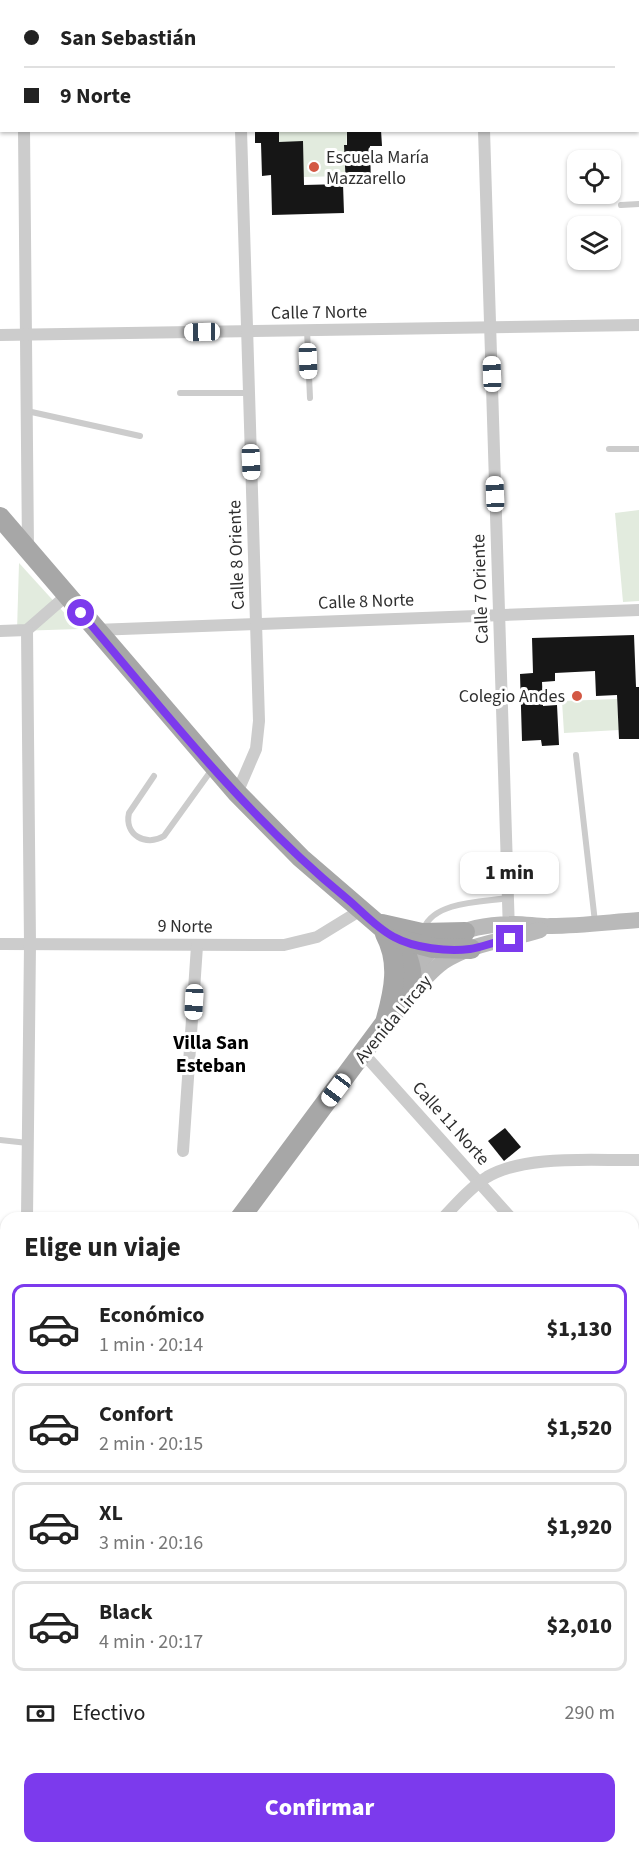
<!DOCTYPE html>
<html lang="es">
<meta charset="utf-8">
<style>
body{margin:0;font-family:"Source Sans 3",sans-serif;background:#f2f2f2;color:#222;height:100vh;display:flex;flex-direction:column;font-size:22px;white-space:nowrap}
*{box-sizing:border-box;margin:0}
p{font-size:20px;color:#767676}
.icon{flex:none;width:33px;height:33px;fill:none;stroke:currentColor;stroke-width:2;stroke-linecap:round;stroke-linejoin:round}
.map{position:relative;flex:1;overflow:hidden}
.drawer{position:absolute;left:0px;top:1212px;width:639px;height:642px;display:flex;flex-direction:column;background:#fff;border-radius:18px 18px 0 0;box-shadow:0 2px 4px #0004}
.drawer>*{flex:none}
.hud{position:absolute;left:0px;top:0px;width:639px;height:132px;box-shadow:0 2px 4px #0004;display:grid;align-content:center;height:132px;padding:0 24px;background:#fff}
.buttons{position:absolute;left:567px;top:150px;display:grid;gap:12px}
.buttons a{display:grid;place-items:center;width:54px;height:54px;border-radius:12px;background:#fff;box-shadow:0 2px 4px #0004;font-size:30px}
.end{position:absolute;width:27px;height:27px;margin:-14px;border:8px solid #7c3aed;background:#fff;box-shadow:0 0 0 3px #fff}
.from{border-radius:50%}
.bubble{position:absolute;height:42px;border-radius:12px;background:#fff;box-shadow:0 2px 4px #0004;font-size:20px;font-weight:800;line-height:42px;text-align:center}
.car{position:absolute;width:18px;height:36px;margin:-18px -9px;border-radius:8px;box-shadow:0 0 4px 2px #0007;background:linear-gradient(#fff 24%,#345 0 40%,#fff 0 76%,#345 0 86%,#fff 0)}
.hud b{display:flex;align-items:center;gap:21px;height:57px;font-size:22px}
.hud b+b{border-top:2px solid #e0e0e0}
.hud i{width:15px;height:15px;background:#222}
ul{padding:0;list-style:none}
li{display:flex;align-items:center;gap:18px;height:90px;margin:0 12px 9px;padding:0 12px;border:3px solid #e0e0e0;border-radius:12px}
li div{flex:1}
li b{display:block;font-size:22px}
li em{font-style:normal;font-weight:800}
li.on{border-color:#7c3aed}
li>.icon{width:54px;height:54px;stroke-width:1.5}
h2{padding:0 24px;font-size:27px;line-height:72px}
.pay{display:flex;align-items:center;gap:15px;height:66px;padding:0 24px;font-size:22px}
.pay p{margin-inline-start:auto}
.primary-button{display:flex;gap:12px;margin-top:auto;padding:12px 24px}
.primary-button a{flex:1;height:69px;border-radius:12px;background:#7c3aed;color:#fff;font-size:24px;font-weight:800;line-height:69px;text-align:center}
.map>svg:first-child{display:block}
</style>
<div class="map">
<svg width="639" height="1854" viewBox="0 0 639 1854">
<rect width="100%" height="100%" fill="#fff"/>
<!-- green -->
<g fill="#e2ebde">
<path d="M279,131H347L345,176L304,177L279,142Z"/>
<path d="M639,510V601L623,602L615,513Z"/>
<path d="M19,563L79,629L17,631Z"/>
<path d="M617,699L619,730L564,733L562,701Z"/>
</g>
<!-- building -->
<g fill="#161616">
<path d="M255,130H279V142L303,141L304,185L343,184L344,213L272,215L271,175L262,176L261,143H255Z"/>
<path d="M347,130H381L382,146H370L371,186L346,187L344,145H347Z"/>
<path d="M634,635L636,687H639V739H619L617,695L596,696L595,671L555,673V681L542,682L543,706L557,705L559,745L542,746L541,740L522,741L520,674L533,673L532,638Z"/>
<path d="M505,1128L521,1147L504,1161L488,1141Z"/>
</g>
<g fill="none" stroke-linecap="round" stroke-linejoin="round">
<!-- lane -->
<g stroke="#ccc" stroke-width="6">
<path d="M621,205L639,204"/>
<path d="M307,330L310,398"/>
<path d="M180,393H249"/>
<path d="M27,411L140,436"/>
<path d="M609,449H639"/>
<path d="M576,755L595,922"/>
<path d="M154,776L129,813C124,835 146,847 164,836L213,768"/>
<path d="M424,928C435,901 483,902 508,898"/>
<path d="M0,1140L28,1143"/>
<path d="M0,1462L6,1461"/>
<path d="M0,1664L6,1662"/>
</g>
<!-- street -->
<g stroke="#ccc" stroke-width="12">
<path d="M23,0V2"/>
<path d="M237,0L238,2"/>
<path d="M480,0V2"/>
<path d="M638,50H639"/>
<path d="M0,63H2"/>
<path d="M24,130L28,549"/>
<path d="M484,130L509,932"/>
<path d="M0,335L639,325"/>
<path d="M95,630L639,610"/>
<path d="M0,631L27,630L66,596"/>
<path d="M237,793L256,749L259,721L241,130"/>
<path d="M0,944L284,945L317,937L361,910"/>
<path d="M363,1053L511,1218"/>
<path d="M183,1151L197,946"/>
<path d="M27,1218L30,944L27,630"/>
<path d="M443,1218C456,1204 471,1187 487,1177C526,1154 595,1161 639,1160"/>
<path d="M633,1357L639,1364"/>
<path d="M0,1359L6,1341"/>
<path d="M0,1507L6,1506"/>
<path d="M633,1561L639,1551"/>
<path d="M0,1815L6,1807"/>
<path d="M357,1848L365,1854"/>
<path d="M614,1848L623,1854"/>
<path d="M110,1854L114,1848"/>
<path d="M187,1854L191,1848"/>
<path d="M332,1854L336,1848"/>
<path d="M548,1854L550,1848"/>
</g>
<!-- secondary -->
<g stroke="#b9b9b9" stroke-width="16">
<path d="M405,980C434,941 460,925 510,924C524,923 538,927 551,926C581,926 610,922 639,920"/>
<path d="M407,999C418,986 429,972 443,962C471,943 508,940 540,930"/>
<path d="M0,1412L6,1414"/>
<path d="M0,1570L6,1572"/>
<path d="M0,1586L6,1591"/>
<path d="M633,1741L639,1742"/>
<path d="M633,1764L639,1765"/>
</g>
<!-- primary -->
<g stroke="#a7a7a7" stroke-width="20">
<path d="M0,517L237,793L301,858L402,945C421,983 410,995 384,1024L240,1218"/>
<path d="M382,924L422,933L465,932"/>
<path d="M385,934C400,962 394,990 386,1019"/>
<path d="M402,940L433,948L471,949"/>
<path d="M0,1540L6,1532"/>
<path d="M0,1623L6,1622"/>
</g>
</g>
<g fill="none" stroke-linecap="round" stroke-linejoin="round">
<!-- route -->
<path stroke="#7c3aed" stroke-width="8" d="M81,613C164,711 245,815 345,897C360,909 376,928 394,937C414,948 448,952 470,949C483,947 496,941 510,939"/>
</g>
<!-- markers -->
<g fill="#d35844" stroke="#fff" stroke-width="2">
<circle cx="314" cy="167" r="6"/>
<circle cx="577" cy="696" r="6"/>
</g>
<g text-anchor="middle" stroke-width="6" stroke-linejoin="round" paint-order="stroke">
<!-- poi labels -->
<g font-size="18" fill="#2f2f2f" stroke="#fff" text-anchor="start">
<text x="326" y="163">Escuela María<tspan x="326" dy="21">Mazzarello</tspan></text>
<text x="565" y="702" text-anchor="end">Colegio Andes</text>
</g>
<!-- street labels -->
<g font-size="18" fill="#2f2f2f" stroke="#fff">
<text transform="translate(319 312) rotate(-1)" y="6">Calle 7 Norte</text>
<text transform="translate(236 555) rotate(-92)" y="6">Calle 8 Oriente</text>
<text transform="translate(480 589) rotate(-92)" y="6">Calle 7 Oriente</text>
<text transform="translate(366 601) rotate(-2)" y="6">Calle 8 Norte</text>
<text transform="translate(185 926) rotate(1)" y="6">9 Norte</text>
<text transform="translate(393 1019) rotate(-50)" y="6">Avenida Lircay</text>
<text transform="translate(451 1123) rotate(48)" y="6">Calle 11 Norte</text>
</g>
<!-- neighbourhood labels -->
<g font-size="20" font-weight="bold" fill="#000" stroke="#fff">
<text x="211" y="1049">Villa San<tspan x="211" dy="23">Esteban</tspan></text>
</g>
</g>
</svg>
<div class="buttons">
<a><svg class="icon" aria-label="locate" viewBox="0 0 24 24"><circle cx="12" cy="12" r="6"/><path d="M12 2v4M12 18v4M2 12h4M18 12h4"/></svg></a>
<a><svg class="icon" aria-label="layers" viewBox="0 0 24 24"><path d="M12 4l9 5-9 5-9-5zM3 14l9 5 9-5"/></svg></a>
</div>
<i class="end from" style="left:81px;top:613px"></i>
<i class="end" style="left:510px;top:939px"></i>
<div class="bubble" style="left:460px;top:852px;width:99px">1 min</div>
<i class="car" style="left:202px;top:332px;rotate:269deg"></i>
<i class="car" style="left:308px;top:361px;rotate:178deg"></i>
<i class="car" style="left:492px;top:374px;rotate:358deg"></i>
<i class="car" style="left:251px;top:462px;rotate:178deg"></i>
<i class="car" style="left:495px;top:494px;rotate:358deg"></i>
<i class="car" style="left:194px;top:1002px;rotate:183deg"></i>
<i class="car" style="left:336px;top:1090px;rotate:217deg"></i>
<div class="hud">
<b><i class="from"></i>San Sebastián</b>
<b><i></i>9 Norte</b>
</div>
<section class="drawer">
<h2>Elige un viaje</h2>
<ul>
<li class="on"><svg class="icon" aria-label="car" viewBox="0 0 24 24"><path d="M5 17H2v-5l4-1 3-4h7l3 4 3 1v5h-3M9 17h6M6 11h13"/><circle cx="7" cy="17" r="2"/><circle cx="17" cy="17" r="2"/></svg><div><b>Económico</b><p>1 min · 20:14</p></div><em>$1,130</em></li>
<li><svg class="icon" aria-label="car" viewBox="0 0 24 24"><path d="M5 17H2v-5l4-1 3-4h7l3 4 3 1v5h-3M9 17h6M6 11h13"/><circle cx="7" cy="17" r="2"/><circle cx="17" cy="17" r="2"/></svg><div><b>Confort</b><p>2 min · 20:15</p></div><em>$1,520</em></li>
<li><svg class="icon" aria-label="car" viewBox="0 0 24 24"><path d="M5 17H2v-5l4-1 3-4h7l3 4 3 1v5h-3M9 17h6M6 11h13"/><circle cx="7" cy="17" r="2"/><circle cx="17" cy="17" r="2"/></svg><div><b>XL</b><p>3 min · 20:16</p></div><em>$1,920</em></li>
<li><svg class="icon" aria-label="car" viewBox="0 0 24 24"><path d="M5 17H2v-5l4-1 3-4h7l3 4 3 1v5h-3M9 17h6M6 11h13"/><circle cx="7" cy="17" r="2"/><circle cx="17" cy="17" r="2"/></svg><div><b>Black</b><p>4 min · 20:17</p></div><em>$2,010</em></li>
</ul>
<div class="pay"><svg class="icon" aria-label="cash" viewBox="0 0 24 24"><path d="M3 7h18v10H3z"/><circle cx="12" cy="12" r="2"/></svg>Efectivo<p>290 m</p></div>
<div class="primary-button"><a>Confirmar</a></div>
</section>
</div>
